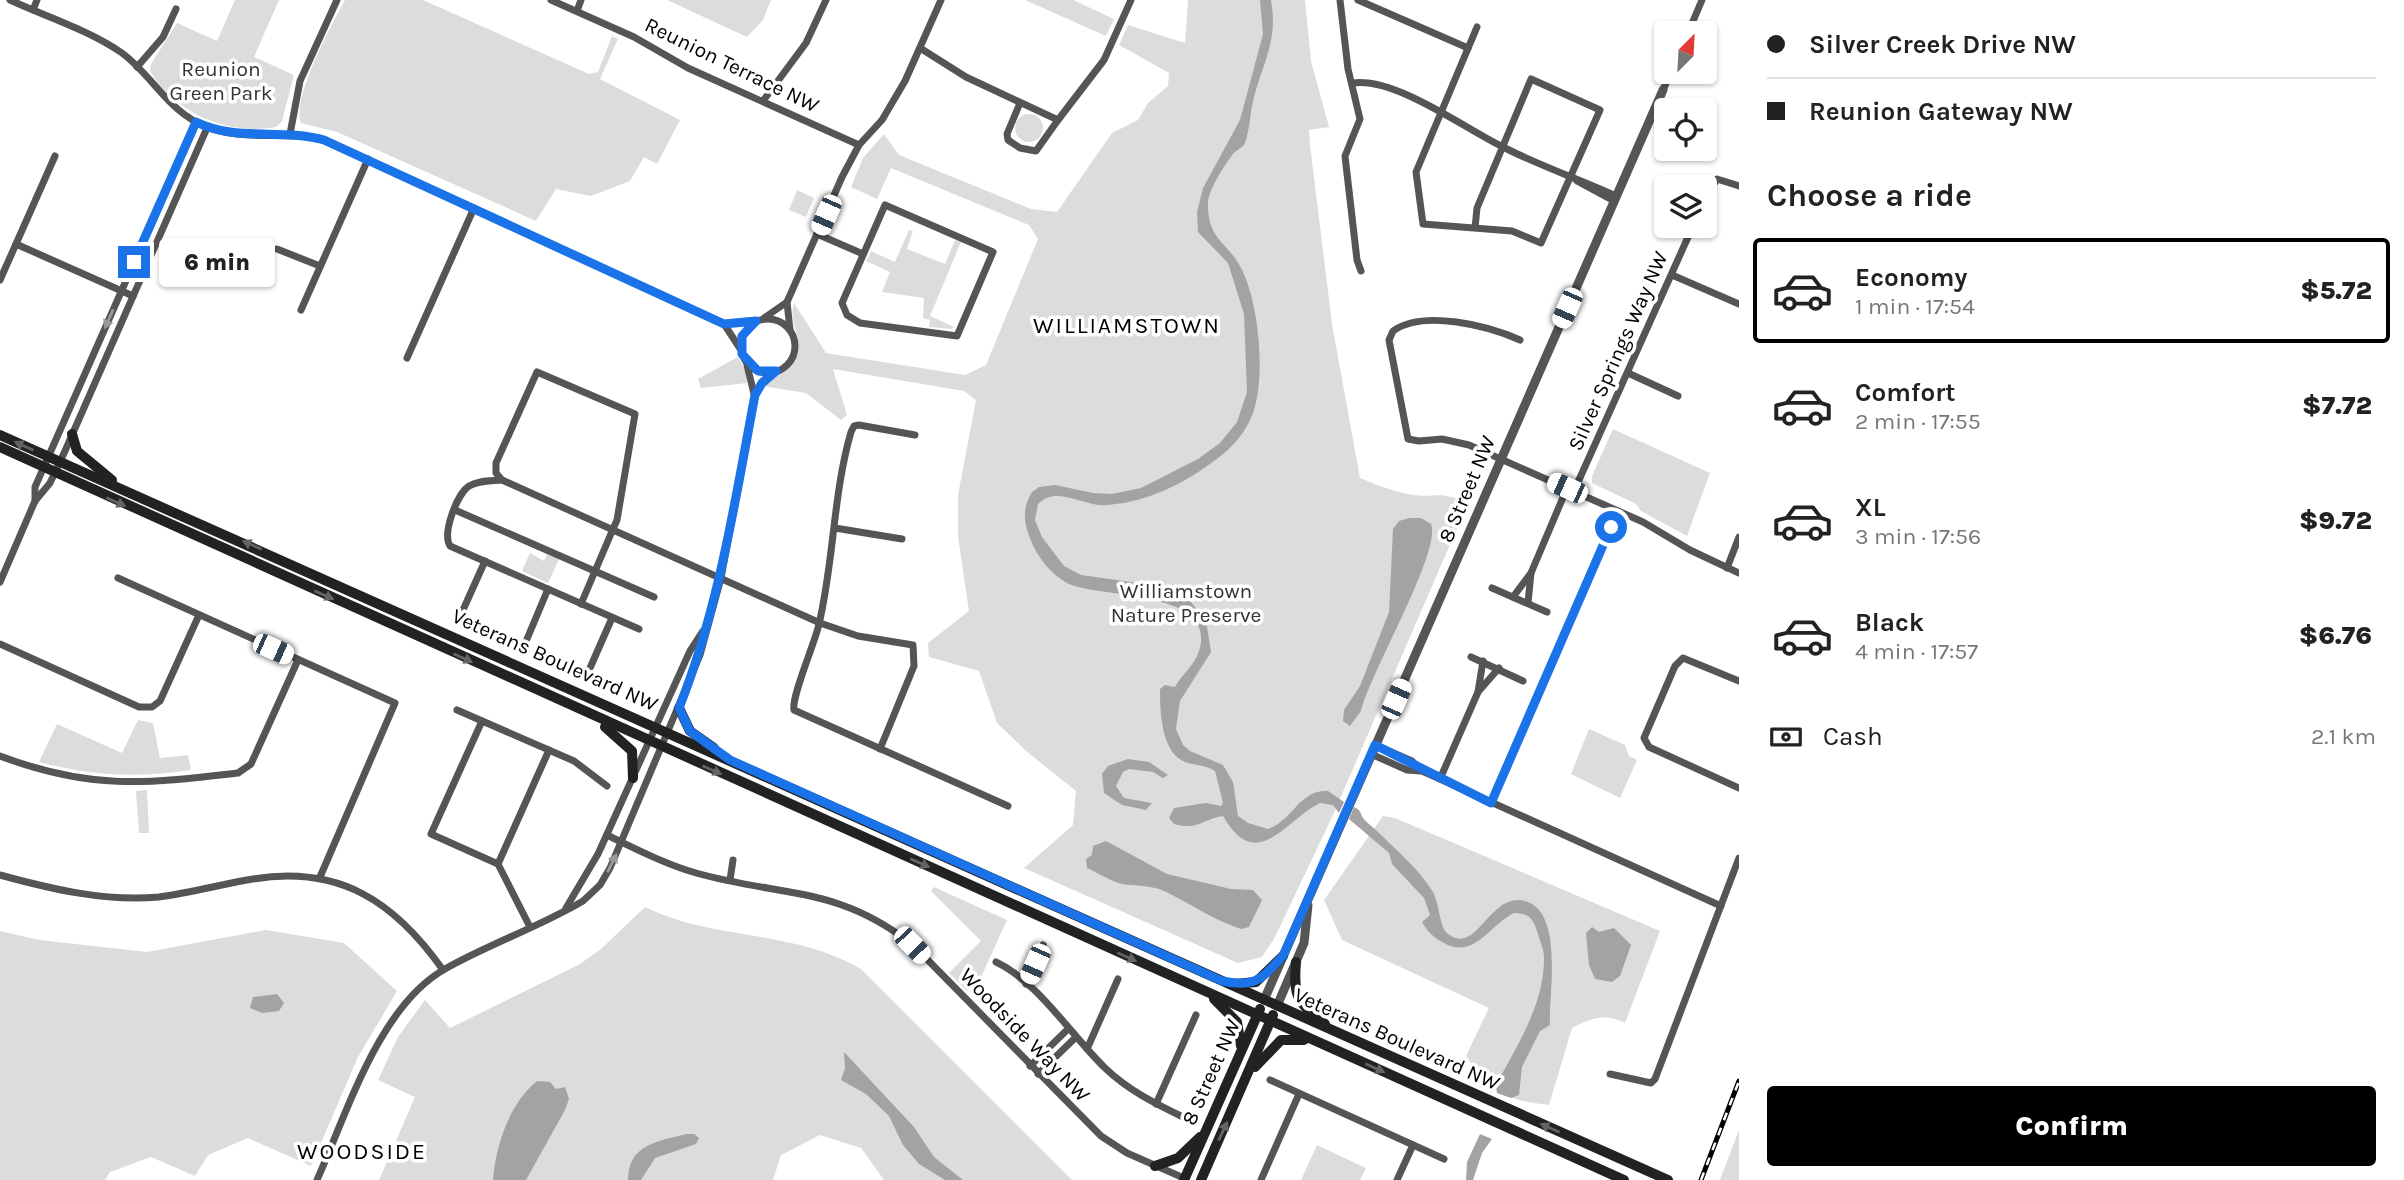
<!DOCTYPE html>
<meta charset="utf-8">
<style>
body{margin:0;font-family:Karla,sans-serif;background:#f6f6f6;color:#222;height:100vh;display:flex;flex-direction:column;font-size:26px;white-space:nowrap}
*{box-sizing:border-box;margin:0}
p{font-size:23px;color:#767676}
.icon{flex:none;width:38px;height:38px;fill:none;stroke:currentColor;stroke-width:2;stroke-linecap:round;stroke-linejoin:round}
.map{position:relative;flex:1;overflow:hidden}
.sheet{display:flex;flex-direction:column;background:#fff;width:665px}
.sheet>*{flex:none}
.banner{display:grid;align-content:center;height:154px;padding:0 28px;background:#fff}
.needle{width:46px;rotate:24deg}
.tools{position:absolute;left:1654px;top:21px;display:grid;gap:14px}
.tools a{display:grid;place-items:center;width:63px;height:63px;border-radius:7px;background:#fff;box-shadow:0 2px 5px #0004;font-size:35px}
.end{position:absolute;width:32px;height:32px;margin:-16px;border:9px solid #1a73e8;background:#fff;box-shadow:0 0 0 4px #fff}
.from{border-radius:50%}
.bubble{position:absolute;height:49px;border-radius:7px;background:#fff;box-shadow:0 2px 5px #0004;font-size:23px;font-weight:800;line-height:49px;text-align:center}
.car{position:absolute;width:21px;height:42px;margin:-21px -10px;border-radius:9px;box-shadow:0 0 5px 2px #0007;background:linear-gradient(#fff 24%,#345 0 40%,#fff 0 76%,#345 0 86%,#fff 0)}
.banner b{display:flex;align-items:center;gap:24px;height:66px;font-size:26px}
.banner b+b{border-top:2px solid #e0e0e0}
.banner i{width:18px;height:18px;background:#222}
ul{padding:0;list-style:none}
li{display:flex;align-items:center;gap:21px;height:105px;margin:0 14px 10px;padding:0 14px;border:4px solid transparent;border-radius:7px}
li div{flex:1}
li b{display:block;font-size:26px}
li em{font-style:normal;font-weight:800}
li.current{border-color:#000}
li>.icon{width:63px;height:63px;stroke-width:1.5}
h2{padding:0 28px;font-size:32px;line-height:84px}
.pay{display:flex;align-items:center;gap:18px;height:77px;padding:0 28px;font-size:26px}
.pay p{margin-inline-start:auto}
.cta{display:flex;gap:14px;margin-top:auto;padding:14px 28px}
.cta a{flex:1;height:80px;border-radius:7px;background:#000;color:#fff;font-size:28px;font-weight:800;line-height:80px;text-align:center}
main{display:flex;flex:1;min-height:0}
.map>svg:first-child{display:block}
</style>
<main>
<div class="map">
<svg width="1739" height="1180" viewBox="0 0 1739 1180">
<rect width="100%" height="100%" fill="#fff"/>
<!-- green -->
<g fill="#dcdcdc">
<path d="M235,0H279L254,57L294,75L282,121L276,127C229,136 174,113 150,71L151,64L177,23L217,41Z"/>
<path d="M345,0H423L589,74L598,72L612,36L618,39L600,79L680,120L657,164L644,157L630,181L591,196L556,189L536,221L337,132L301,123C291,99 332,24 345,0Z"/>
<path d="M667,0H771L763,20L747,37Z"/>
<path d="M1025,0H1073L1114,19L1106,36Z"/>
<path d="M1188,0H1305L1311,61L1329,127L1309,130L1310,145L1332,324L1360,478C1377,485 1395,492 1413,495C1440,498 1439,490 1468,503L1333,815L1275,937L1262,957L1238,963L1024,868L1073,825L1076,791L1026,751L997,723L979,671L929,657L928,643L969,611L958,537V495L976,400L964,391L833,369L847,415L841,420L806,393L763,386C772,377 786,373 793,362C807,342 787,324 794,303L826,353L965,375L986,365L1038,239L1029,225L891,168L877,199L851,187L863,158L884,134L899,155L1031,209L1057,212L1112,133L1138,120L1148,103L1168,86L1169,73L1119,45L1128,25L1185,43Z"/>
<circle cx="1029" cy="128" r="14"/>
<path d="M797,190L814,198L806,217L789,210Z"/>
<path d="M909,230L913,231L907,249L945,264L955,240L961,242L930,316L954,327L952,329L929,327L930,320L923,318L924,298L882,292L890,272L866,261L871,251L895,262Z"/>
<path d="M738,357L746,371L747,383L701,388L698,379Z"/>
<path d="M1613,429L1710,473L1687,536L1641,511L1636,504L1592,483V476Z"/>
<path d="M530,553L544,561L547,554L559,559L548,583L522,571Z"/>
<path d="M138,720L153,723L160,758L188,755L191,770C138,778 91,776 39,762L57,724L122,753Z"/>
<path d="M1589,729L1625,745L1629,756L1637,760L1620,798L1571,774Z"/>
<path d="M147,790L149,833H139L136,791Z"/>
<path d="M1383,816L1395,818L1660,931L1625,1023C1605,1013 1591,1018 1572,1028L1549,1105C1506,1100 1489,1093 1466,1056L1489,1008L1342,940L1324,900Z"/>
<path d="M934,887L1007,920L981,977L967,991L949,973L981,941L931,891Z"/>
<path d="M645,907C714,941 794,929 861,969L1072,1180H884L861,1148L820,1135L781,1155L773,1180H379L415,1097L378,1080L398,1037L425,1000L450,1028L580,964L601,949Z"/>
<path d="M266,930L344,943L397,991L358,1057L311,1166L248,1138L208,1155L195,1176L151,1157L110,1172L105,1180H0V931L39,940L147,952Z"/>
<path d="M1739,1130V1180H1720Z"/>
<path d="M1317,1145L1366,1168L1360,1180H1301Z"/>
</g>
<!-- water -->
<g fill="#a3a3a3">
<path d="M1260,0H1271C1278,41 1264,60 1254,97C1250,112 1250,129 1245,143C1243,148 1237,149 1233,154C1225,165 1207,191 1208,205C1208,240 1227,241 1241,268C1259,302 1266,377 1253,413C1246,432 1233,447 1218,458C1184,484 1150,501 1108,505C1084,508 1058,484 1038,504L1035,520L1042,537L1064,566L1081,575L1159,586L1190,601L1206,620L1211,652L1180,701L1176,729L1183,745L1190,751L1223,765L1233,782L1238,816L1248,823L1268,829C1293,820 1300,789 1328,791L1344,802L1339,813L1333,805L1320,803C1285,820 1257,875 1223,816C1205,818 1198,831 1174,824L1169,818L1174,808L1206,803L1221,806L1223,803L1215,771C1205,764 1193,766 1183,761C1161,750 1160,711 1160,689L1165,685L1175,687C1182,674 1195,665 1199,651C1219,588 1097,599 1067,583C1051,574 1039,559 1032,543C1024,525 1021,510 1032,492L1039,487L1055,485L1093,493L1112,494L1141,488L1198,459L1220,443L1237,422L1247,392L1244,314L1228,263L1198,232L1197,212L1203,188L1240,120L1263,34Z"/>
<path d="M1409,518H1421L1431,524C1442,551 1370,673 1361,711L1350,726L1343,721L1344,710L1360,686L1389,612L1393,529L1399,521Z"/>
<path d="M1128,759L1149,762L1168,775L1163,778L1153,772L1129,769L1123,772L1116,786L1124,798L1152,803L1146,810L1122,805L1104,793L1102,774L1108,766Z"/>
<path d="M1354,807C1361,810 1360,813 1363,818C1367,823 1374,828 1379,833C1397,851 1420,870 1433,892C1439,903 1440,926 1446,932C1476,960 1489,891 1525,901C1565,912 1548,997 1550,1025L1540,1031L1522,1067L1519,1095L1511,1098L1497,1093L1496,1085C1516,1047 1545,1004 1544,957C1544,949 1539,939 1537,931C1533,918 1528,913 1514,913C1488,926 1474,961 1442,942C1433,937 1427,931 1422,922L1430,915L1424,898L1392,864L1389,853L1349,819Z"/>
<path d="M1106,841L1167,874L1231,889L1253,890L1262,900L1249,927L1241,929C1213,920 1190,903 1164,891C1151,885 1136,886 1122,884C1111,881 1098,873 1087,868L1086,859L1092,855L1093,846Z"/>
<path d="M1592,927L1599,932L1614,928L1631,945L1620,976L1612,982L1595,979L1589,965L1586,933Z"/>
<path d="M277,994L284,1003L279,1011L262,1013L250,1008L253,997Z"/>
<path d="M844,1052L914,1127L934,1157L963,1180H945L919,1164L903,1145L889,1116L866,1094L841,1080L845,1068Z"/>
<path d="M537,1081L550,1082L556,1089L565,1087L569,1099L565,1110L526,1180H493C496,1145 509,1104 537,1081Z"/>
<path d="M687,1134H694L699,1138L696,1144L655,1158L641,1180H628C628,1144 659,1141 687,1134Z"/>
<path d="M1480,1134L1492,1139L1482,1153L1473,1180H1466L1467,1162Z"/>
</g>
<g fill="none" stroke-linecap="round" stroke-linejoin="round">
<!-- minor -->
<g stroke="#555" stroke-width="7">
<path d="M10,0C47,17 89,30 122,53C153,76 169,113 207,127C245,142 285,130 324,140L724,324L756,321"/>
<path d="M551,0L634,37L688,68L859,145"/>
<path d="M1340,0L1348,69L1360,119L1345,156L1357,260L1361,271"/>
<path d="M1358,0L1468,48"/>
<path d="M33,10L37,0"/>
<path d="M577,11L581,0"/>
<path d="M1688,33L1702,0"/>
<path d="M920,48L966,77L1058,120L1104,60L1131,0"/>
<path d="M137,67L163,37L176,9"/>
<path d="M1353,83C1395,77 1464,128 1503,147C1540,166 1579,179 1616,196"/>
<path d="M1663,90L1671,72"/>
<path d="M763,101L806,43L826,0"/>
<path d="M1020,103L1007,134L1008,140L1020,148L1036,151L1058,120"/>
<path d="M290,134L300,81L337,0"/>
<path d="M1577,181L1614,201"/>
<path d="M1704,199L1717,179L1739,186"/>
<path d="M885,205L993,252L957,336L860,323L847,315L842,303Z"/>
<path d="M1475,228L1477,208L1531,79L1600,110L1541,243L1512,231L1423,224L1416,172L1477,27"/>
<path d="M817,234L863,254"/>
<path d="M16,244L133,296"/>
<path d="M277,249L320,266"/>
<path d="M1672,275L1739,304"/>
<path d="M0,280L55,156"/>
<path d="M301,310L368,159"/>
<path d="M764,318L787,302"/>
<circle cx="768" cy="346" r="27"/>
<path d="M724,324L741,350"/>
<path d="M790,330L787,302L842,177L859,145L882,120L905,81L941,0"/>
<path d="M1520,340C1489,326 1424,309 1393,331L1389,340L1408,439L1419,441L1442,439L1469,445L1643,522L1690,550L1739,573"/>
<path d="M407,358L474,208"/>
<path d="M747,365L754,394"/>
<path d="M1628,373L1678,396"/>
<path d="M915,435L859,425L854,426L851,432C833,494 834,561 819,624C815,643 791,697 794,710L1008,806"/>
<path d="M502,480C491,481 479,480 469,486C457,494 442,533 450,546L639,629"/>
<path d="M1574,491L1693,226"/>
<path d="M35,501V487L196,122"/>
<path d="M455,510L654,597"/>
<path d="M835,528L902,539"/>
<path d="M1727,568L1739,537"/>
<path d="M118,578L395,703L320,877"/>
<path d="M0,582L35,501L50,483L65,451L207,128"/>
<path d="M1492,588L1547,612"/>
<path d="M1513,597L1531,573L1567,488"/>
<path d="M1528,603L1531,573"/>
<path d="M581,604L613,529L617,520L635,414L537,372L496,463V473L502,480L820,623L858,636L913,645L914,666L880,749"/>
<path d="M463,610L485,561"/>
<path d="M527,639L548,589"/>
<path d="M0,644L139,707H152L160,701L199,615"/>
<path d="M1471,657L1523,681"/>
<path d="M590,668L612,618"/>
<path d="M1739,681L1683,658L1675,666L1644,738L1649,747L1739,788"/>
<path d="M1478,692L1483,661"/>
<path d="M457,710L574,761L607,786"/>
<path d="M482,721L431,834L498,864L530,927"/>
<path d="M1375,745L1412,761L1422,771L1440,779L1721,906"/>
<path d="M1371,754L1407,770L1421,771"/>
<path d="M0,756C90,790 145,784 238,773L251,764L298,660"/>
<path d="M1440,779L1478,692L1499,668"/>
<path d="M1491,803L1618,511"/>
<path d="M607,835C636,849 665,864 696,873C781,897 837,885 913,945L1101,1136L1127,1153L1186,1179"/>
<path d="M498,864L549,750"/>
<path d="M0,875C51,889 106,902 159,897C191,893 222,884 253,879C340,865 395,902 443,970"/>
<path d="M730,880L733,860"/>
<path d="M566,908L598,854L690,651L703,631"/>
<path d="M996,962C1037,981 1072,1036 1105,1068C1128,1090 1154,1103 1183,1117"/>
<path d="M1026,984L1043,945"/>
<path d="M1087,1049L1118,979"/>
<path d="M1030,1066L1068,1029"/>
<path d="M1038,1074L1076,1037"/>
<path d="M1610,1074L1651,1083L1655,1079L1739,858"/>
<path d="M1270,1080L1444,1159"/>
<path d="M1156,1104L1196,1015"/>
<path d="M317,1180C347,1113 379,1006 445,969C489,944 539,927 583,901L600,885L610,868L700,655L721,578L755,395L762,383L776,371"/>
<path d="M1261,1180L1299,1094"/>
<path d="M1397,1180L1413,1145"/>
</g>
<!-- tertiary -->
<g stroke="#555" stroke-width="9">
<path d="M1264,1000L1663,90"/>
<path d="M1277,1006L1304,943L1308,905"/>
</g>
<!-- secondary -->
<g stroke="#222" stroke-width="10">
<path d="M72,434L77,451L112,480"/>
<path d="M0,435L1668,1180"/>
<path d="M0,447L1624,1180"/>
<path d="M679,708L690,731L714,748"/>
<path d="M605,727L632,751L633,778"/>
<path d="M1296,962C1293,997 1297,1002 1325,1024"/>
<path d="M1235,984L1256,982L1283,956"/>
<path d="M1214,999L1237,1022L1241,1046"/>
<path d="M1255,1067L1281,1040H1304"/>
<path d="M1155,1166L1178,1158L1200,1137"/>
<path d="M1184,1180L1260,1009"/>
<path d="M1201,1180L1273,1015"/>
</g>
<defs>
<path id="rail" d="M1701,1180L1739,1081"/>
</defs>
<!-- rail casing -->
<use href="#rail" stroke="#000" stroke-width="5"/>
<!-- rail -->
<use href="#rail" stroke="#fff" stroke-width="2.5" stroke-dasharray="8" stroke-linecap="butt"/>
</g>
<!-- one-way arrows -->
<defs><path id="oneway-solid" d="M-6-.8H1V-3.2L6.5 0L1 3.2V.8H-6Z" transform="scale(1.75)"/></defs>
<g fill="#999">
<use href="#oneway-solid" transform="translate(109 319) rotate(114)"/>
<use href="#oneway-solid" transform="translate(612 863) rotate(-64)"/>
</g>
<g fill="#646464">
<use href="#oneway-solid" transform="translate(24 446) rotate(-156)"/>
<use href="#oneway-solid" transform="translate(116 502) rotate(24)"/>
<use href="#oneway-solid" transform="translate(252 545) rotate(-156)"/>
<use href="#oneway-solid" transform="translate(324 595) rotate(24)"/>
<use href="#oneway-solid" transform="translate(463 658) rotate(24)"/>
<use href="#oneway-solid" transform="translate(712 770) rotate(24)"/>
<use href="#oneway-solid" transform="translate(920 863) rotate(24)"/>
<use href="#oneway-solid" transform="translate(1127 957) rotate(24)"/>
<use href="#oneway-solid" transform="translate(1375 1068) rotate(24)"/>
<use href="#oneway-solid" transform="translate(1550 1128) rotate(-156)"/>
<use href="#oneway-solid" transform="translate(1223 1131) rotate(-65)"/>
</g>
<g fill="none" stroke-linecap="round" stroke-linejoin="round">
<!-- route -->
<path stroke="#1a73e8" stroke-width="9" d="M134,262L196,122C237,142 281,128 324,140L724,324L756,321L742,336V354L758,371H776L762,383L755,395C735,501 719,608 679,708L690,731L730,760L1222,981C1256,988 1261,979 1283,956L1375,745L1491,803L1611,527"/>
</g>
<g text-anchor="middle" stroke-width="7" stroke-linejoin="round" paint-order="stroke">
<!-- street labels -->
<g font-size="21" fill="#000" stroke="#fff">
<text transform="translate(732 65) rotate(26)" y="7">Reunion Terrace NW</text>
<text transform="translate(1618 351) rotate(-66)" y="7">Silver Springs Way NW</text>
<text transform="translate(1467 489) rotate(-67)" y="7">8 Street NW</text>
<text transform="translate(555 660) rotate(24)" y="7">Veterans Boulevard NW</text>
<text transform="translate(1025 1035) rotate(46)" y="7">Woodside Way NW</text>
<text transform="translate(1397 1039) rotate(24)" y="7">Veterans Boulevard NW</text>
<text transform="translate(1211 1072) rotate(-66)" y="7">8 Street NW</text>
</g>
<!-- park labels -->
<g font-size="21" fill="#333" stroke="#fff">
<text x="221" y="76">Reunion<tspan x="221" dy="24">Green Park</tspan></text>
<text x="1186" y="598">Williamstown<tspan x="1186" dy="24">Nature Preserve</tspan></text>
</g>
<!-- neighbourhood labels -->
<g font-size="23" letter-spacing="2" fill="#000" stroke="#fff">
<text x="1127" y="333">WILLIAMSTOWN</text>
<text x="362" y="1159">WOODSIDE</text>
</g>
</g>
</svg>
<div class="tools">
<a><svg class="needle" viewBox="-14 -14 28 28"><path d="M0-13l5 13h-10z" fill="#e53935"/><path d="M0 13l5-13h-10z" fill="#767676"/></svg></a>
<a><svg class="icon" aria-label="locate" viewBox="0 0 24 24"><circle cx="12" cy="12" r="6"/><path d="M12 2v4M12 18v4M2 12h4M18 12h4"/></svg></a>
<a><svg class="icon" aria-label="layers" viewBox="0 0 24 24"><path d="M12 4l9 5-9 5-9-5zM3 14l9 5 9-5"/></svg></a>
</div>
<i class="end from" style="left:1611px;top:527px"></i>
<i class="end" style="left:134px;top:262px"></i>
<div class="bubble" style="left:159px;top:238px;width:116px">6 min</div>
<i class="car" style="left:826px;top:215px;rotate:204deg"></i>
<i class="car" style="left:1567px;top:308px;rotate:204deg"></i>
<i class="car" style="left:1567px;top:488px;rotate:294deg"></i>
<i class="car" style="left:273px;top:649px;rotate:114deg"></i>
<i class="car" style="left:1396px;top:699px;rotate:24deg"></i>
<i class="car" style="left:912px;top:945px;rotate:136deg"></i>
<i class="car" style="left:1035px;top:964px;rotate:204deg"></i>
</div>
<section class="sheet">
<div class="banner">
<b><i class="from"></i>Silver Creek Drive NW</b>
<b><i></i>Reunion Gateway NW</b>
</div>
<h2>Choose a ride</h2>
<ul>
<li class="current"><svg class="icon" aria-label="car" viewBox="0 0 24 24"><path d="M5 17H2v-5l4-1 3-4h7l3 4 3 1v5h-3M9 17h6M6 11h13"/><circle cx="7" cy="17" r="2"/><circle cx="17" cy="17" r="2"/></svg><div><b>Economy</b><p>1 min · 17:54</p></div><em>$5.72</em></li>
<li><svg class="icon" aria-label="car" viewBox="0 0 24 24"><path d="M5 17H2v-5l4-1 3-4h7l3 4 3 1v5h-3M9 17h6M6 11h13"/><circle cx="7" cy="17" r="2"/><circle cx="17" cy="17" r="2"/></svg><div><b>Comfort</b><p>2 min · 17:55</p></div><em>$7.72</em></li>
<li><svg class="icon" aria-label="car" viewBox="0 0 24 24"><path d="M5 17H2v-5l4-1 3-4h7l3 4 3 1v5h-3M9 17h6M6 11h13"/><circle cx="7" cy="17" r="2"/><circle cx="17" cy="17" r="2"/></svg><div><b>XL</b><p>3 min · 17:56</p></div><em>$9.72</em></li>
<li><svg class="icon" aria-label="car" viewBox="0 0 24 24"><path d="M5 17H2v-5l4-1 3-4h7l3 4 3 1v5h-3M9 17h6M6 11h13"/><circle cx="7" cy="17" r="2"/><circle cx="17" cy="17" r="2"/></svg><div><b>Black</b><p>4 min · 17:57</p></div><em>$6.76</em></li>
</ul>
<div class="pay"><svg class="icon" aria-label="cash" viewBox="0 0 24 24"><path d="M3 7h18v10H3z"/><circle cx="12" cy="12" r="2"/></svg>Cash<p>2.1 km</p></div>
<div class="cta"><a>Confirm</a></div>
</section>
</main>
